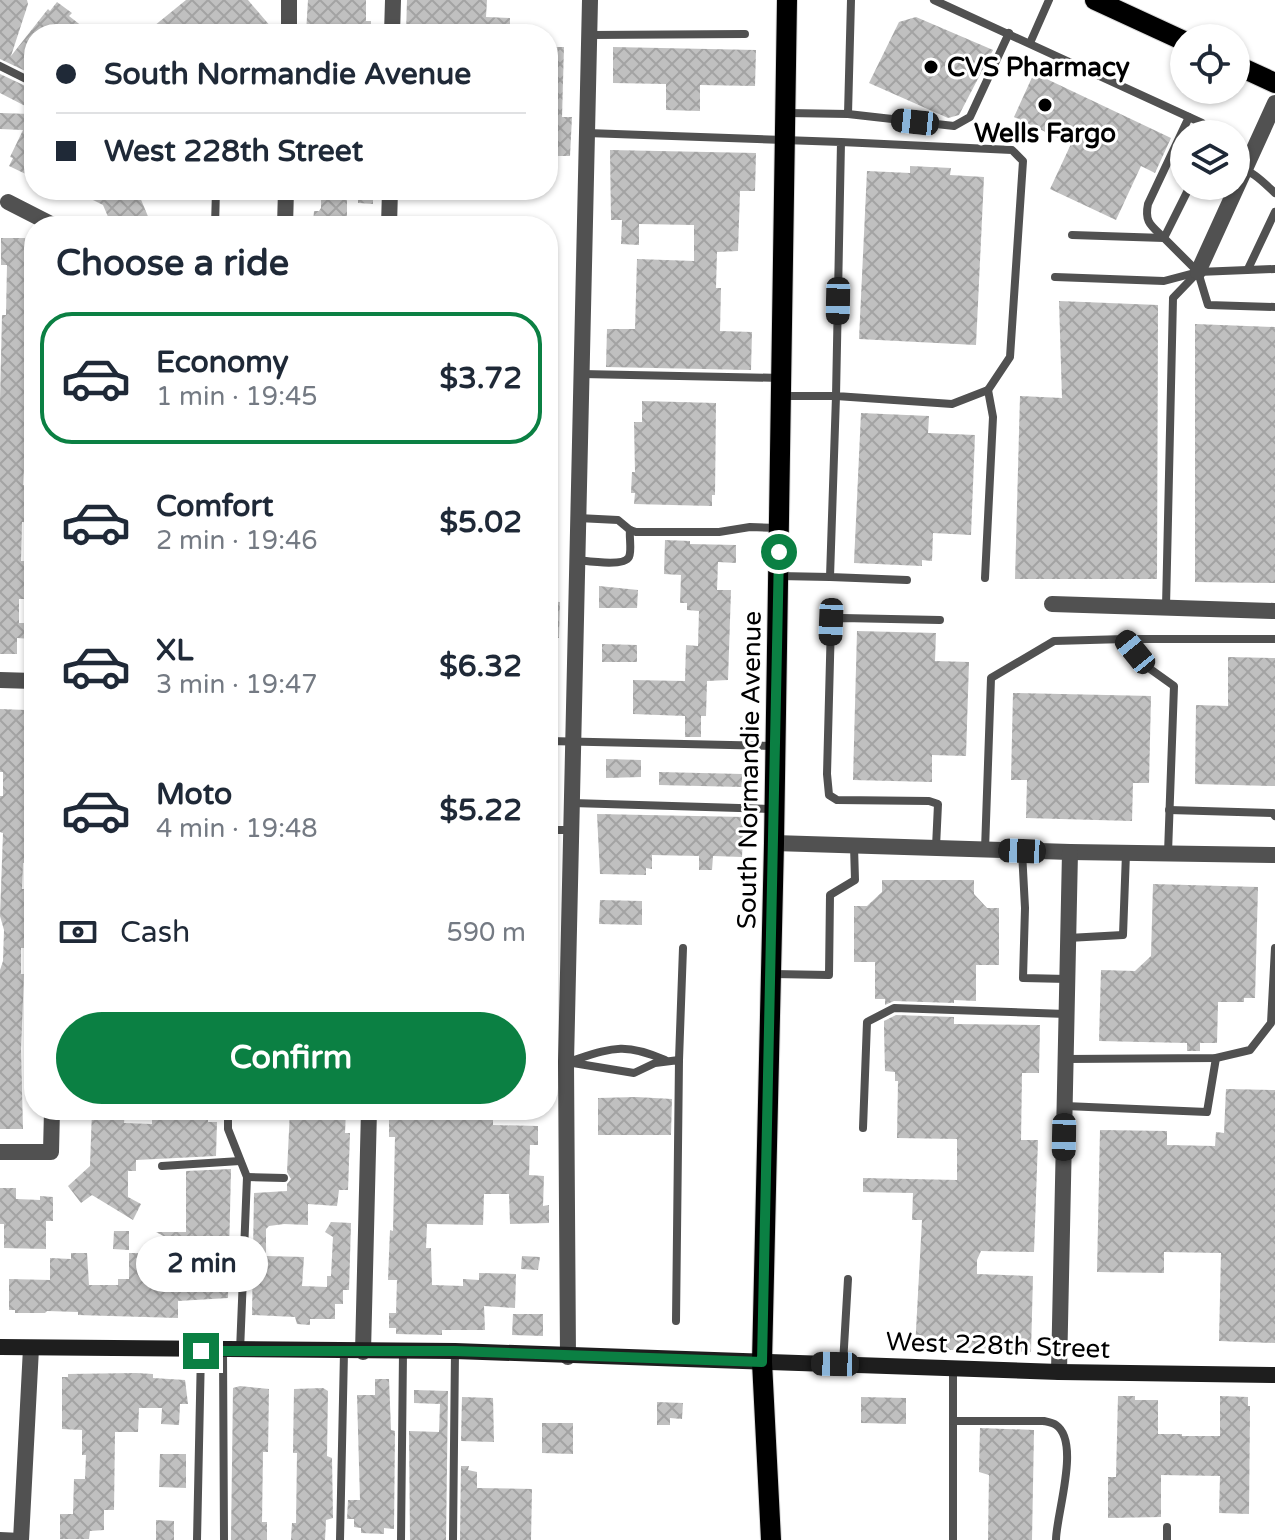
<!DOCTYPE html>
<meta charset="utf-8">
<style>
body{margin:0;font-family:"Varela Round",sans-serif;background:#f6f6f7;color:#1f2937;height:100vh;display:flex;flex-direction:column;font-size:30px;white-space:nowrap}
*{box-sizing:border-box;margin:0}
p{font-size:26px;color:#747a83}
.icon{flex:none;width:44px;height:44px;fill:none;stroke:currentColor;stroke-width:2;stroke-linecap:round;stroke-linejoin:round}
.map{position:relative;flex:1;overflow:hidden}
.drawer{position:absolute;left:24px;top:216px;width:534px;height:904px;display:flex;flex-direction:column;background:#fff;border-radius:32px;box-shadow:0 2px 6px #0004}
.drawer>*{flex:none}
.guide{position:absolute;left:24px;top:24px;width:534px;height:176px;border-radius:32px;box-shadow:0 2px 6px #0004;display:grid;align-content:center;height:176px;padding:0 32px;background:#fff}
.tools{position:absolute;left:1170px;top:24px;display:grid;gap:16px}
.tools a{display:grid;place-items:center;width:80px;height:80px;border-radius:50%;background:#fff;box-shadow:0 2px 6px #0004;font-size:40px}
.end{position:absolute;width:36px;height:36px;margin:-18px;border:10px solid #0b8043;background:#fff;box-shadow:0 0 0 4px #fff}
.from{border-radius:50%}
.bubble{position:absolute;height:56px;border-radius:28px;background:#fff;box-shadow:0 2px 6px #0004;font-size:26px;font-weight:800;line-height:56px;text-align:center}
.car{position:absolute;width:24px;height:48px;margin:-24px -12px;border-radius:10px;box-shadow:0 0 6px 2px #0007;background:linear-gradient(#222 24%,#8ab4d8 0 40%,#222 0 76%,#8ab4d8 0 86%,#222 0)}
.guide b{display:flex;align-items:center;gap:28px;height:76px;font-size:30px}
.guide b+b{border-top:2px solid #e0e1e3}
.guide i{width:20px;height:20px;background:#1f2937}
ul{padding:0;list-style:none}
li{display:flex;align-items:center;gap:24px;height:132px;margin:0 16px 12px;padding:0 16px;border:4px solid transparent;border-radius:32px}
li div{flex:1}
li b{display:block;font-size:30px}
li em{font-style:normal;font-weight:800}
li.current{border-color:#0b8043}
li>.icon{width:72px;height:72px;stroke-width:1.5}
h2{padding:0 32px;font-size:36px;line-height:96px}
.pay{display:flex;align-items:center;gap:20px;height:88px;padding:0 32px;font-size:30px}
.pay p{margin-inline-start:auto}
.cta{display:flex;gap:16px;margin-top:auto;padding:16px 32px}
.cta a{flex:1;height:92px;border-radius:48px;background:#0b8043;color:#fff;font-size:32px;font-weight:800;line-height:92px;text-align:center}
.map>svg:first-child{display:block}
</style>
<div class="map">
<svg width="1275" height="1540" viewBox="0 0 1275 1540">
<defs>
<pattern id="building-cross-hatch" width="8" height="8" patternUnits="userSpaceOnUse" patternTransform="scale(2)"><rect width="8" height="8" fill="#c0c0c0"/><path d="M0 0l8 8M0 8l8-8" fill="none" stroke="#a3a3a3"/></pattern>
</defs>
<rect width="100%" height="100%" fill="#fff"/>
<!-- building -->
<g fill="url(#building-cross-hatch)">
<path d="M0,0H27L28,4L11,56L48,9L50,11L57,2L72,13L69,16L92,34H34V75L0,59Z"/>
<path d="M186,0H248L277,34H161L154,26Z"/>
<path d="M308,0H366V21H371V34L306,33Z"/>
<path d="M407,0H487L486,17L510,18V34H406Z"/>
<path d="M916,17L993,50L959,115L948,118L869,83L899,22Z"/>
<path d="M548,47H564L562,117H572L570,156H548Z"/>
<path d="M613,47L756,50L755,86L700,85V111L666,110V84L613,83Z"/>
<path d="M1034,73L1171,138L1155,173L1141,166L1116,220L1050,189L1071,144L1014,117Z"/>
<path d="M0,74L34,90V178L9,166L13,158L10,157L23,130L0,129V113L31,114L33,110L0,93Z"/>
<path d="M610,150L756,153L755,191H740L738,251L717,252L716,288H721L720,331L752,332L751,370L606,367L607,329H635L637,259L694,261V225L639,224V245L621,244L622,220H611Z"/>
<path d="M910,166L951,168L950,175L984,177L976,345L859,339L867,171L910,173Z"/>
<path d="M73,190H137L152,226H112L103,205Z"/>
<path d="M358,190H373V204L358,203Z"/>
<path d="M321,196L347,197V224L313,223L314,211H319L321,208Z"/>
<path d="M1,238H25V254H34V292L30,299L29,331H34V369L26,368L25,393L26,400H30V408H34V446H29V453H25L23,485H34V523L22,522L21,561H34V578L32,599H19V623H32L31,639L17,638V654H0V400L2,315H6L7,265H1Z"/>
<path d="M1059,301L1158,305L1157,579H1015L1020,396L1062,398Z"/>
<path d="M1195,324L1275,327V583L1195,582Z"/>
<path d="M642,401L716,403L715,495H712V506L634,504L635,493H631L632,472H635L634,422H642Z"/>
<path d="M861,413L929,416L928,433L975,435L971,535L933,533L932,561L922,560V566L854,563Z"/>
<path d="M665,540L690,541V544L736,545V563L718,562L717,590H731L728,680L707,681L706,716H701V737H685V716L633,714V680L685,681L686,645L698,646L699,611L687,610V603H680L681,575L664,574Z"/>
<path d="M599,586L638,590L637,608H599Z"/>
<path d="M548,601L560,602L559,638H548Z"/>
<path d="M857,631L936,633L935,661L969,662L966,756L932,755V782L853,780Z"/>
<path d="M602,644L637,645V662H602Z"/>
<path d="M1228,657L1275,658V786L1195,784L1196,705L1228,706Z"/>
<path d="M1013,693L1151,696L1149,783H1133L1132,821L1026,818L1027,780H1011Z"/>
<path d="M0,709L26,710V723H29L27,761L29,839H26V863H23L22,889H27L26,948H21V974H24L21,1049L23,1129H0V970L3,961L4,930L0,916L3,833L0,832V796H3V772H0Z"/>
<path d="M606,759L641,760V777L606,778Z"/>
<path d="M659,772L742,774V787L659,785Z"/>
<path d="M597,814L744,817L742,857L713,856L712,870H699V856L652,855V869L646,868V875L600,874Z"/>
<path d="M882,880H974V894L987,908H999V965H976V1001L954,1000V1003L894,1001L885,1005V999H875V962H854V906H867L882,892Z"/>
<path d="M1153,884L1258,887L1255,998H1244V1002H1218L1217,1043H1200V1051H1187V1043L1099,1041L1101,970L1135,971L1151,956Z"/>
<path d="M600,900L642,901V925L599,924Z"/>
<path d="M896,1015L954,1017V1024L1040,1025L1039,1073H1022L1021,1140H1038L1034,1252L981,1251L977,1260V1274L1033,1276L1031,1352L915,1349L922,1220H912L913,1193L863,1192V1178L957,1180V1139L897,1138L898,1081H895V1072L885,1071L884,1028V1021Z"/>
<path d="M1226,1089L1275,1090V1343L1219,1341L1221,1253L1164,1252V1273L1097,1272L1100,1130L1167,1131V1145L1215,1146L1216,1132L1224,1133Z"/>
<path d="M636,1097L672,1099L671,1135H598V1098Z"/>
<path d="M92,1110H125L124,1123L152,1124V1110H208V1122H217L216,1156L136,1160V1171H128V1197L141,1204L133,1220L92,1195L81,1203L68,1186L90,1166Z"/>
<path d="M290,1110H346L345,1133H350L348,1190H339L337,1206L308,1204V1225L284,1224L269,1226L266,1229V1256L304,1257L302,1286L327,1287V1276H331L333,1237L325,1232L331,1222L351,1223L349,1290H343V1304H335V1319H310V1325L297,1324L295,1317L252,1315L254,1193L287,1191V1184L291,1179L287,1172Z"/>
<path d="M448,1110H493V1125L538,1126V1145H530L529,1175L544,1176L543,1206L549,1205V1223L510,1224L509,1194H484L483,1225L427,1224L426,1248H431L432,1285L463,1286V1279L479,1280V1273L516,1274L515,1308L484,1306L485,1330H442V1335L396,1334V1328H389V1313H396L397,1280H388L390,1230L393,1231L395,1137H389V1117L448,1118Z"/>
<path d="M231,1169L228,1298L178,1301V1318L78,1315V1312L47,1311L45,1313H15V1310H9V1279L50,1280V1258L71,1259V1253H87L89,1285H118V1279H129V1253H164L165,1237L156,1232H186V1171Z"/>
<path d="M0,1188H16V1199L40,1200V1196L53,1197V1221H46V1249L4,1248V1224H0Z"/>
<path d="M114,1231H129V1250L113,1249Z"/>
<path d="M522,1256L540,1257L538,1270L521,1269Z"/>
<path d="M513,1314H543V1336L512,1335Z"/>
<path d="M136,1373L153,1374V1378L185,1380L188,1404H180L179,1425L161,1424L162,1408H139L138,1432H115L114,1510H104V1530L90,1531L89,1539H60V1514H73L74,1479H85L86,1455H82V1430L62,1429V1377H68V1374Z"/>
<path d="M375,1379H389L391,1430L395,1431L394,1529L384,1528V1534L361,1533V1528L354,1527V1519H347L348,1500H360L357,1395H375Z"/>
<path d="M240,1386L269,1389L268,1452H263L262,1522H267V1540H231L233,1388Z"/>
<path d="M323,1388L328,1391L327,1456L332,1458L333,1518L326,1520L325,1540H291L292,1523H296L297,1453H293L294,1389Z"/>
<path d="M414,1390L448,1391L446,1540H410L409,1431L439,1432L440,1404L414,1403Z"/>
<path d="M1118,1396H1135V1400H1158V1434H1182V1436H1220V1396L1248,1397V1406H1250L1249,1514L1219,1513L1220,1476L1161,1475V1517L1108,1518V1477H1116Z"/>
<path d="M462,1397L493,1398L494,1442L461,1441Z"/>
<path d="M861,1397L906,1398V1424L861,1423Z"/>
<path d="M657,1402L683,1403L682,1419L670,1418V1425H657Z"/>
<path d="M542,1423H573V1454L542,1453Z"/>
<path d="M980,1428L1034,1430L1032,1540H988L989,1475L979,1472Z"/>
<path d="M160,1454H186V1488L159,1487Z"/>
<path d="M461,1466H469L468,1470L477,1472V1488L532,1489L531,1540H460Z"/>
<path d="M156,1520L174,1521V1540H156Z"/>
</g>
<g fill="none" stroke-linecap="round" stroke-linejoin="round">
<defs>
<g id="primary">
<path d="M1095,0L1184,41"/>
<path d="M1236,65L1275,83"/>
<path d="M771,1540L762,1362L774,843L787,0"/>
</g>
</defs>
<!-- primary casing -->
<use href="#primary" stroke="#dbdbdb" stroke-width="22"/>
<!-- lane -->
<g stroke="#515151" stroke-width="8">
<path d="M934,0L1202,123L1208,134"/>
<path d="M590,35L745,34"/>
<path d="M1030,43L1049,0"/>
<path d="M0,66L34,83"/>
<path d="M787,113L848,114L851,0"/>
<path d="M848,114L954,126L970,117L1009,33"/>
<path d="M587,133L841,142L836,396L952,404L988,390L1010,357L1023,161L1012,150L841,142"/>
<path d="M1236,167C1252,170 1263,182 1275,193"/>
<path d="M1190,186L1164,238L1198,272L1208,305L1275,307"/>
<path d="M215,226L216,190"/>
<path d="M1072,235L1164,238"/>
<path d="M1164,238C1152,226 1144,223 1148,204L1189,117"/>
<path d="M1248,269L1275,212"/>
<path d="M1055,277L1164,281L1198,272L1275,269"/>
<path d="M582,374L781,378"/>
<path d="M782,396H836L830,577L907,580"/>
<path d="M578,518L618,520L630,530L636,532H719L750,527L778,528"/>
<path d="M577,560C587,561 624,567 629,557C632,551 629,537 630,530"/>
<path d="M779,576L830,577"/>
<path d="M985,578L993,417L988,390"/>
<path d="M1166,607L1173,298L1198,272"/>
<path d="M1125,639H1275"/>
<path d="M548,741L775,746"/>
<path d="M572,803L774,809"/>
<path d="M1169,810L1273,813L1275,816"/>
<path d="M548,830H571"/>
<path d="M936,847L938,804L929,801L837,800L829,795L827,774L831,622L842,618L940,620"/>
<path d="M985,850L991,678L1054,641L1125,639L1146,666L1174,686L1168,853"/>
<path d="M1022,851L1025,908L1023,978L1067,979"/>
<path d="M1068,938L1123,935L1126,853"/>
<path d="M773,974L829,975L830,895L855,880L854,846"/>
<path d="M1066,1059L1216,1058L1250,1050L1271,1023L1275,948"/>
<path d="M679,1060L683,948"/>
<path d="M571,1061C612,1048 624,1042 665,1060"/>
<path d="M567,1062L634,1073L655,1063L679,1060L676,1321"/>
<path d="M1065,1106L1207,1112L1216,1058"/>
<path d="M228,1110V1129L247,1177L240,1351"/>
<path d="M863,1128L867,1022L894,1008L1066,1014"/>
<path d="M162,1166L240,1161"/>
<path d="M247,1177L284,1178"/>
<path d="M223,1351L224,1540"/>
<path d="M843,1364L848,1279"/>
<path d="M953,1369V1540"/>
<path d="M953,1421H1044C1048,1422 1053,1423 1056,1425C1081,1442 1056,1515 1056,1540"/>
<path d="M0,1536L21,1537"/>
<path d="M197,1540L201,1351"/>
<path d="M340,1540L344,1352"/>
<path d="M401,1540L403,1352"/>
<path d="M453,1540L455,1351"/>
<path d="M1167,1540V1527"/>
</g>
<!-- street -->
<g stroke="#515151" stroke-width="16">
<path d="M289,34V0"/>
<path d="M392,34L393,0"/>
<path d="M8,202L55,226"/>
<path d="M285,226L286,190"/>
<path d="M389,226L390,190"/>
<path d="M1198,272L1275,103"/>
<path d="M1052,604L1274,611"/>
<path d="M0,680L34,681"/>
<path d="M774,843L1070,852L1275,855"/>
<path d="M0,1152H51L52,1110"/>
<path d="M363,1352L369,1110"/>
<path d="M568,1357L566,1062L590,0"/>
<path d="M1059,1372L1070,852"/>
<path d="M21,1540L31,1348"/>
</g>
<!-- secondary -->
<path stroke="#1e1e1e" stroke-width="16" d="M0,1347L455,1351L1059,1372L1275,1375"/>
<!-- primary -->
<use href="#primary" stroke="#000" stroke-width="20"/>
</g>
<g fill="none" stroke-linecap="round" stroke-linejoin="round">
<!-- route -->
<path stroke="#0b8043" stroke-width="10" d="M201,1351H455L762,1362L779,552"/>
</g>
<!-- markers -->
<g fill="#000" stroke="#fff" stroke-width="3">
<circle cx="931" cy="67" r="8"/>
<circle cx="1045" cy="105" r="8"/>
</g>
<g text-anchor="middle" stroke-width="6" stroke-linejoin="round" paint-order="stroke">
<!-- poi labels -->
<g font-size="26" font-weight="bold" fill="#000" stroke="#fff" text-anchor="start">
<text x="947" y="76">CVS Pharmacy</text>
<text x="1045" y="142" text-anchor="middle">Wells Fargo</text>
</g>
<!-- street labels -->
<g font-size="26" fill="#000" stroke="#fff">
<text transform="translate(749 770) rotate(-89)" y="9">South Normandie Avenue</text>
<text transform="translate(998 1345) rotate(2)" y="9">West 228th Street</text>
</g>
</g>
</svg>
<div class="tools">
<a><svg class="icon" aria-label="locate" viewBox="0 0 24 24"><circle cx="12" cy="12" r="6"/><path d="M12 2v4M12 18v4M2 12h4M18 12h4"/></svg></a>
<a><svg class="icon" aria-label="layers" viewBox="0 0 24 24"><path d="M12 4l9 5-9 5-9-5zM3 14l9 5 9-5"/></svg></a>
</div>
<i class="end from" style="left:779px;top:552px"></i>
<i class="end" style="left:201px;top:1351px"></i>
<div class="bubble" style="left:136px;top:1236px;width:132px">2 min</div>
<i class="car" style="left:915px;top:122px;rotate:276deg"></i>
<i class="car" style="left:838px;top:301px;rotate:181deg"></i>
<i class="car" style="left:831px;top:622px;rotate:182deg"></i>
<i class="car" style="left:1135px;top:652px;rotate:321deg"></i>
<i class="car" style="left:1022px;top:851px;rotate:272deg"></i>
<i class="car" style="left:1064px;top:1137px;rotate:181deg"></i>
<i class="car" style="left:835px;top:1364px;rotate:271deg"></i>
<div class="guide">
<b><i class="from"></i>South Normandie Avenue</b>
<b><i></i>West 228th Street</b>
</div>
<section class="drawer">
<h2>Choose a ride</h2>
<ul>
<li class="current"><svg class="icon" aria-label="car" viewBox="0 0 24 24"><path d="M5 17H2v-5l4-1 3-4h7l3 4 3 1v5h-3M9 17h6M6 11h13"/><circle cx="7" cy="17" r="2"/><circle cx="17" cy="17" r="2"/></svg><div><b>Economy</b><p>1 min · 19:45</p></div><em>$3.72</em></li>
<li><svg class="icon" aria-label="car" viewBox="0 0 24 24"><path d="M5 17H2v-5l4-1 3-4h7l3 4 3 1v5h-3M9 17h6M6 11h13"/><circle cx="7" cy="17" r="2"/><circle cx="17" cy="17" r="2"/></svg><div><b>Comfort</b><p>2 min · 19:46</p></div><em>$5.02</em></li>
<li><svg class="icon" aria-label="car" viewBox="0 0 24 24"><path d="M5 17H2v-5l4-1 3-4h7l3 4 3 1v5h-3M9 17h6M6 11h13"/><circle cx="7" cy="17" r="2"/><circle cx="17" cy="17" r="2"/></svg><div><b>XL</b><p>3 min · 19:47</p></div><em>$6.32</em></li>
<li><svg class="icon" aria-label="car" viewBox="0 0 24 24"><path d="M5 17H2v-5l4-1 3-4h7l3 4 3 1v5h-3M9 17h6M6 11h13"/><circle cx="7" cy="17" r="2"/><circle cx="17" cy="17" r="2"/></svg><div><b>Moto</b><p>4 min · 19:48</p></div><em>$5.22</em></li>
</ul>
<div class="pay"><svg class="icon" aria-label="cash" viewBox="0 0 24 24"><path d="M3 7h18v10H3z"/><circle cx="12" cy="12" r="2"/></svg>Cash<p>590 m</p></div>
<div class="cta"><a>Confirm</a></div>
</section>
</div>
